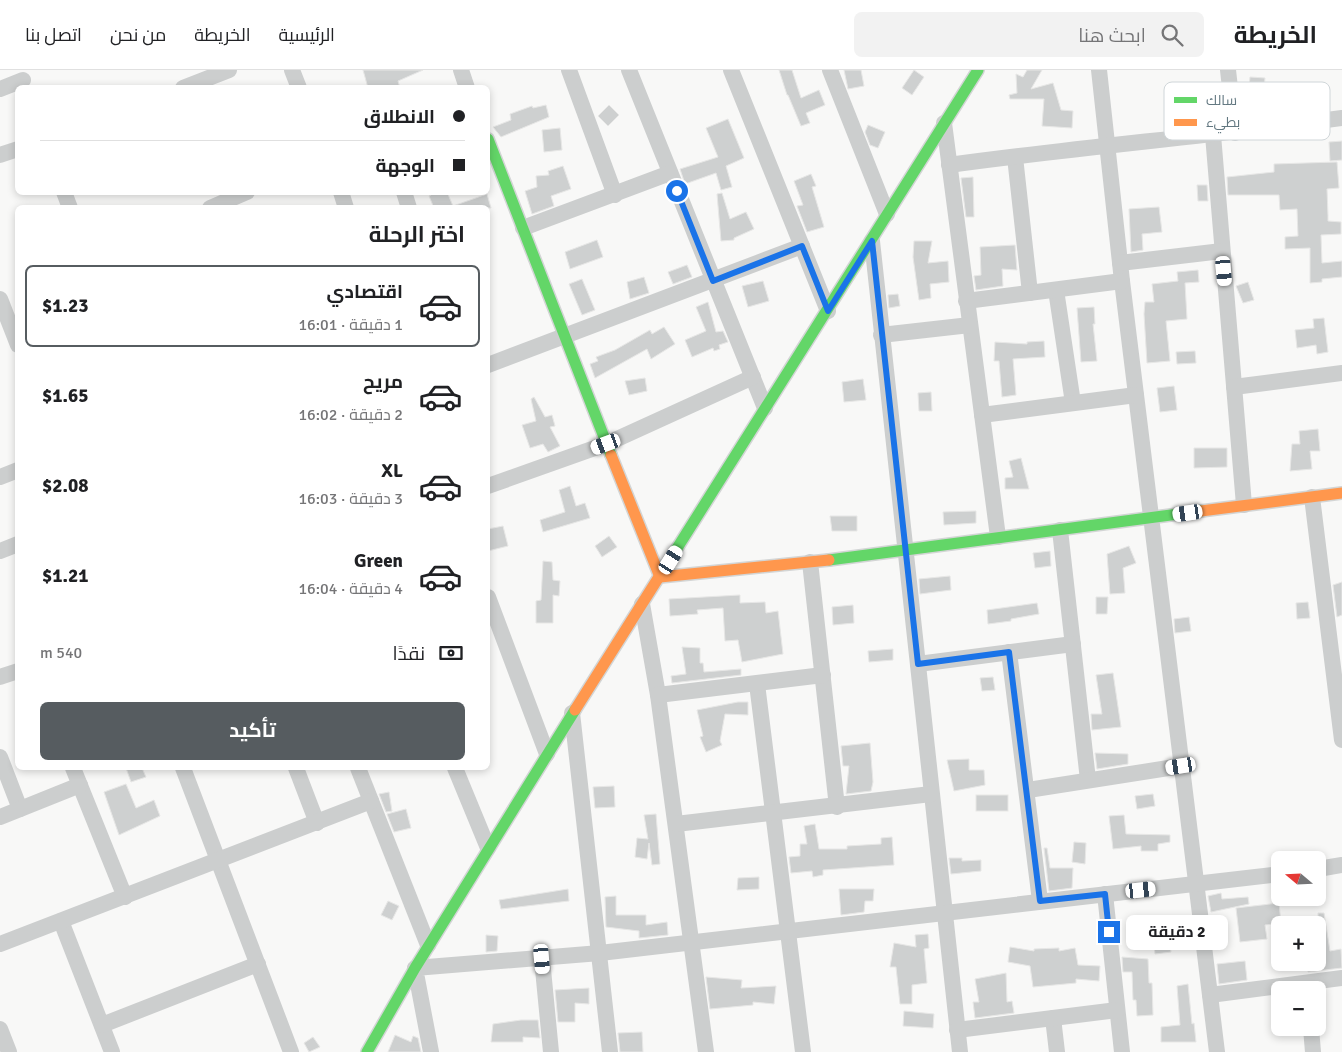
<!DOCTYPE html>
<html lang="ar">
<meta charset="utf-8">
<style>
body{margin:0;font-family:Signika,Cairo,sans-serif;background:#f2f2f2;color:#202124;direction:rtl;height:100vh;display:flex;flex-direction:column;font-size:19px;white-space:nowrap}
*{box-sizing:border-box;margin:0}
p{font-size:16px;color:#757577}
.icon{flex:none;width:28px;height:28px;fill:none;stroke:currentColor;stroke-width:2;stroke-linecap:round;stroke-linejoin:round}
.map{position:relative;flex:1;overflow:hidden;direction:ltr}
.details{position:absolute;left:15px;top:135px;width:475px;height:565px;display:flex;flex-direction:column;background:#fff;border-radius:8px;box-shadow:0 2px 8px #0003;direction:rtl}
.details>*{flex:none}
.top-card{position:absolute;left:15px;top:15px;width:475px;height:110px;border-radius:8px;box-shadow:0 2px 8px #0003;direction:rtl;display:grid;align-content:center;height:110px;padding:0 25px;background:#fff}
.needle{width:32px;rotate:289deg}
.controls{position:absolute;left:1271px;top:781px;display:grid;gap:10px}
.controls a{display:grid;place-items:center;width:55px;height:55px;border-radius:8px;background:#fff;box-shadow:0 2px 8px #0003;font-size:25px}
.end{position:absolute;width:22px;height:22px;margin:-11px;border:6px solid #1a73e8;background:#fff;box-shadow:0 0 0 2px #fff}
.from{border-radius:50%}
.bubble{position:absolute;height:35px;border-radius:8px;background:#fff;box-shadow:0 2px 8px #0003;font-size:16px;font-weight:700;line-height:35px;text-align:center;direction:rtl}
.car{position:absolute;width:15px;height:30px;margin:-15px -8px;border-radius:6px;box-shadow:0 0 4px 1px #0007;background:linear-gradient(#fff 24%,#345 0 40%,#fff 0 76%,#345 0 86%,#fff 0)}
.top-card b{display:flex;align-items:center;gap:18px;height:48px;font-size:19px}
.top-card b+b{border-top:1px solid #e0e0e0}
.top-card i{width:12px;height:12px;background:#202124}
ul{padding:0;list-style:none}
li{display:flex;align-items:center;gap:15px;height:82px;margin:0 10px 8px;padding:0 15px;border:2px solid transparent;border-radius:8px}
li div{flex:1}
li b{display:block;font-size:19px}
li em{font-style:normal;font-weight:700}
li.active{border-color:#565c60}
li>.icon{width:45px;height:45px;stroke-width:1.5}
h2{padding:0 25px;font-size:22px;line-height:60px}
.pay{display:flex;align-items:center;gap:12px;height:55px;padding:0 25px;font-size:19px}
.pay p{margin-inline-start:auto}
.button{display:flex;gap:10px;margin-top:auto;padding:10px 25px}
.button a{flex:1;height:58px;border-radius:8px;background:#565c60;color:#fff;font-size:20px;font-weight:700;line-height:58px;text-align:center}
header{display:flex;align-items:center;gap:30px;box-sizing:border-box;height:70px;padding:0 25px;background:#fff;border-bottom:1px solid #e0e0e0}
header strong{font-size:24px}
nav{display:flex;gap:28px;margin-inline-start:auto;font-size:18px}
.search{width:350px;height:45px;background:#f2f2f2;display:flex;align-items:center;gap:12px;box-sizing:border-box;padding:0 18px;border-radius:8px;color:#757577;font-size:19px}
.map>svg:first-child{display:block}
</style>
<header>
<strong>الخريطة</strong>
<div class="search"><svg class="icon" aria-label="search" viewBox="0 0 24 24"><circle cx="10" cy="10" r="6"/><path d="M15 15l6 6"/></svg>ابحث هنا</div>
<nav><a>الرئيسية</a><a>الخريطة</a><a>من نحن</a><a>اتصل بنا</a></nav>
</header>
<div class="map">
<svg width="1342" height="982" viewBox="0 0 1342 982">
<rect width="100%" height="100%" fill="#f8f8f7"/>
<!-- building -->
<g fill="#ced0d0" stroke="#e7e7e6">
<path d="M363,0H423L398,11L400,18H368Z"/>
<path d="M779,0H792L801,28L819,20L825,35L806,43L810,53L801,56L788,25H787Z"/>
<path d="M844,0H861L864,16L848,19Z"/>
<path d="M914,0L924,7L912,25L902,18Z"/>
<path d="M1027,0H1042L1031,19L1053,13L1061,40L1073,41L1072,58L1042,56L1044,29H1010L1009,25L1017,23L1016,4L1023,7Z"/>
<path d="M1250,7L1265,8L1263,28L1248,26Z"/>
<path d="M546,35L549,47L501,67L493,57L511,50L510,44L532,36L533,38Z"/>
<path d="M609,35L619,45L608,56L598,46Z"/>
<path d="M728,49L744,88L726,96L732,117L721,120L716,103L685,114L680,99L718,87L706,58Z"/>
<path d="M868,55L885,62L878,78L870,75L865,62Z"/>
<path d="M560,58L562,80L544,82L542,60Z"/>
<path d="M1342,71V90L1330,91L1329,72Z"/>
<path d="M1337,92L1339,118L1327,119L1328,146V151L1341,152V164L1321,165L1322,193L1342,191V207L1322,209V212L1310,213V178L1285,179V167L1298,166L1297,139L1280,140L1279,125H1228L1227,107L1274,102V94Z"/>
<path d="M563,96L571,119L551,126L554,136L532,144L525,121L537,117L536,106L549,105L548,101Z"/>
<path d="M811,104L816,116L812,117L824,157L807,162L797,136L803,135L794,111Z"/>
<path d="M973,107L974,147H966L961,108Z"/>
<path d="M1197,115H1207L1208,131H1198Z"/>
<path d="M436,122H447L453,136L487,124L491,138H434L429,126Z"/>
<path d="M722,123L730,149L746,142L754,159L734,168V170L721,171L717,124Z"/>
<path d="M1159,137L1162,162L1142,164L1143,180L1131,182L1129,139Z"/>
<path d="M597,170L603,187L570,199L565,182Z"/>
<path d="M914,171H932L928,193L948,191L949,212L930,214L931,228L919,230L913,187Z"/>
<path d="M1015,175L1017,200L1002,199L1003,216L976,220L974,206L981,205L980,177Z"/>
<path d="M687,195L692,207L673,214L668,202Z"/>
<path d="M1198,200L1199,212L1185,213L1187,249L1166,251L1170,291L1147,293L1144,244L1145,232H1154L1152,214L1178,211L1177,202Z"/>
<path d="M644,207L649,223L630,229L627,212Z"/>
<path d="M582,209L595,240L582,245L569,214Z"/>
<path d="M763,211L769,231L748,237L742,216Z"/>
<path d="M1248,212L1254,230L1243,233L1236,216Z"/>
<path d="M898,224L900,236L889,238L888,225Z"/>
<path d="M708,232L716,262L723,261L728,272L719,275L720,279L714,281L713,278L692,287L685,270L706,261L696,237Z"/>
<path d="M1094,237L1095,254H1093L1097,291L1081,292L1077,238Z"/>
<path d="M1324,248L1328,282L1317,284L1316,275L1297,278L1295,260L1314,258L1313,249Z"/>
<path d="M664,257L675,274L651,289L647,279L595,308L590,294L598,291L596,287L615,280L650,260L652,264Z"/>
<path d="M1044,271L1045,287L1013,289L1016,325L1002,327L999,291H994L995,272L1027,274V272Z"/>
<path d="M1195,281L1196,293L1177,294L1176,282Z"/>
<path d="M645,308L647,321L629,325L625,311Z"/>
<path d="M863,309L866,330L844,332L842,312Z"/>
<path d="M1174,316L1177,340L1160,342L1157,318Z"/>
<path d="M931,322L932,341H919L918,323Z"/>
<path d="M534,327L545,347L552,345L555,356L550,357L560,376L548,382L543,374L530,378L522,355L536,351L531,329Z"/>
<path d="M1318,359L1320,381H1310L1312,399L1290,401L1292,374H1300L1299,361Z"/>
<path d="M1194,378H1227V397L1194,398Z"/>
<path d="M1021,388L1029,419H1005V408L1013,407L1009,391Z"/>
<path d="M570,416L576,436L585,433L590,448L543,462L540,450L565,442L559,420Z"/>
<path d="M976,441V453L944,455L943,442Z"/>
<path d="M830,446H857V461H832Z"/>
<path d="M503,456L508,476L488,481V459Z"/>
<path d="M609,466L617,477L602,487L595,476Z"/>
<path d="M1129,476L1136,493L1123,498L1125,523L1110,524L1107,484Z"/>
<path d="M1050,481L1051,496L1035,498L1033,483Z"/>
<path d="M543,491L552,492L553,510L560,511L559,526L553,525V553H536V531L541,530Z"/>
<path d="M950,506L951,520L920,524L919,509Z"/>
<path d="M1342,512V545L1337,547L1333,515Z"/>
<path d="M740,525V533L765,532L766,543L778,541L783,584L742,592L738,570L725,571L723,538L697,540L698,544L670,546L669,529Z"/>
<path d="M1096,527H1108L1107,544H1096Z"/>
<path d="M1308,532L1310,548L1297,549L1296,533Z"/>
<path d="M1037,533L1039,544L1011,549V551L988,554L987,540Z"/>
<path d="M853,535L854,553L833,555L832,537Z"/>
<path d="M1189,547L1191,561L1175,563L1174,549Z"/>
<path d="M682,577L700,578V593H703L704,602L741,599V605L672,613L671,606L686,604Z"/>
<path d="M893,579V590L869,592L868,581Z"/>
<path d="M1113,603L1121,657L1092,660L1091,644H1102L1096,605Z"/>
<path d="M993,607L995,620L982,621L980,608Z"/>
<path d="M738,632H748V645L725,644L720,671L722,675L706,682L700,667L703,666L697,640Z"/>
<path d="M870,673L873,712L871,721L846,724L849,696H843L841,676Z"/>
<path d="M1095,683L1128,684V694L1097,699Z"/>
<path d="M969,689V700H984L985,715L954,721L947,690Z"/>
<path d="M126,698H142L146,707L131,712Z"/>
<path d="M126,714L136,738L154,730L160,746L119,765L104,722Z"/>
<path d="M614,716L615,737L595,738L593,717Z"/>
<path d="M389,722L392,741L386,742L379,724Z"/>
<path d="M1153,724L1155,736L1137,739L1135,726Z"/>
<rect x="976" y="725" width="32" height="16"/>
<path d="M406,739L411,758L394,762L387,744Z"/>
<path d="M656,744L660,794L652,795L649,773L647,789L635,787L637,768L648,769L644,745Z"/>
<path d="M1124,745L1126,764L1170,765V772L1158,774V781H1141V776L1113,779L1109,746Z"/>
<path d="M815,754L819,779H847V776L881,774V768L892,767L894,795L823,800V805L813,807L812,801L791,803L789,787L800,786V774H807L804,756Z"/>
<path d="M1074,772L1086,773L1085,794L1072,792Z"/>
<path d="M1044,778H1047L1050,798H1073L1072,818L1049,821Z"/>
<path d="M949,788H962V791L981,790V801L951,804Z"/>
<path d="M759,807V819L737,820L738,808Z"/>
<path d="M568,819L569,831L501,839L499,830Z"/>
<path d="M839,819H874L873,831H865L864,842L841,845Z"/>
<path d="M1221,823L1222,829L1248,827L1249,834L1211,842L1208,826Z"/>
<path d="M616,826V845H646V855L667,852L668,865L639,868V861L606,857L605,827Z"/>
<path d="M388,831L399,836L392,850L381,845Z"/>
<path d="M1279,833L1281,853L1265,855L1267,869L1240,872L1236,838Z"/>
<path d="M1318,843H1324L1330,881L1341,879L1342,898L1308,902V898L1318,897Z"/>
<path d="M928,864L929,878L924,879L927,913L912,915V934H900L896,897H890L894,873L916,877L915,865Z"/>
<path d="M486,865L498,866L497,881L486,882Z"/>
<path d="M1169,866L1171,882L1155,884L1153,868Z"/>
<path d="M1010,877L1034,881V879L1059,878V881L1075,878L1078,895L1100,896L1099,911L1076,909V913L1033,917L1030,896L1008,892Z"/>
<path d="M1122,887L1148,889L1149,913H1152L1153,945L1137,946L1136,930H1133L1132,902H1123Z"/>
<path d="M1245,891L1247,910L1219,914L1217,894Z"/>
<path d="M1006,903L1007,932L1012,931L1014,943L975,948L973,932H979L975,909Z"/>
<path d="M706,907L742,910L741,918L776,916L774,934L753,932V935L710,939Z"/>
<path d="M1188,914L1192,954L1194,953L1196,972H1161V957L1180,955L1177,916Z"/>
<path d="M589,918V934L575,933V952H558L555,920Z"/>
<path d="M904,941L934,944L933,958L903,956Z"/>
<path d="M521,950H538L540,968L523,967V972H491L493,954Z"/>
<path d="M642,962L643,982H620L618,963Z"/>
<path d="M395,965L411,972L413,966L418,968L421,982H388Z"/>
<path d="M313,967L320,977L309,982L304,973Z"/>
</g>
<g fill="none" stroke-linecap="round" stroke-linejoin="round">
<defs>
<g id="fast">
<path d="M488,69L611,385"/>
<path d="M829,490L1201,441"/>
<path d="M669,491L978,0"/>
<path d="M367,982L415,898L575,640"/>
</g>
<g id="slow">
<path d="M611,385L660,507L829,490"/>
<path d="M1201,441L1342,423"/>
<path d="M575,640L669,491"/>
</g>
</defs>
<!-- fast casing -->
<use href="#fast" stroke="#d3d5d5" stroke-width="14"/>
<!-- slow casing -->
<use href="#slow" stroke="#d3d5d5" stroke-width="14"/>
<!-- street -->
<g stroke="#cccece" stroke-width="16">
<path d="M292,0L299,18"/>
<path d="M461,0L467,18"/>
<path d="M569,0L615,125"/>
<path d="M629,0L765,338"/>
<path d="M731,0L828,241"/>
<path d="M830,0L887,144"/>
<path d="M1099,0L1122,211L1217,982"/>
<path d="M1228,0L1235,63"/>
<path d="M183,18L229,0"/>
<path d="M0,19L23,10"/>
<path d="M944,53L998,467"/>
<path d="M1213,65L1244,435"/>
<path d="M0,85L18,79"/>
<path d="M1015,87L1030,223"/>
<path d="M949,95C1080,77 1211,66 1342,48"/>
<path d="M64,122L70,138"/>
<path d="M341,122L346,138"/>
<path d="M404,122L409,138"/>
<path d="M210,138L247,122"/>
<path d="M523,158L670,103"/>
<path d="M872,171L960,982"/>
<path d="M1120,193L1222,181"/>
<path d="M1056,220L1073,333"/>
<path d="M0,229L18,275"/>
<path d="M966,231L1122,211"/>
<path d="M881,265L970,255"/>
<path d="M488,295L802,176"/>
<path d="M1234,317L1342,303"/>
<path d="M982,345L1136,325"/>
<path d="M0,407L18,400"/>
<path d="M488,416L606,374L753,307"/>
<path d="M1312,427L1342,670"/>
<path d="M1060,460L1088,710"/>
<path d="M0,481L18,474"/>
<path d="M810,492L837,737"/>
<path d="M488,527L547,684"/>
<path d="M642,534L658,625L706,982"/>
<path d="M1009,582L1040,831"/>
<path d="M918,594L1073,574"/>
<path d="M0,607L18,601"/>
<path d="M757,614L803,982"/>
<path d="M658,625L823,605"/>
<path d="M572,643L610,982"/>
<path d="M0,687L20,739"/>
<path d="M73,698L125,827"/>
<path d="M183,698L291,982"/>
<path d="M296,698L317,753"/>
<path d="M358,698L428,875"/>
<path d="M455,698L488,778"/>
<path d="M1028,720L1181,696"/>
<path d="M0,747L80,715"/>
<path d="M676,754L931,724"/>
<path d="M1318,799L1342,795"/>
<path d="M1105,824L1122,982"/>
<path d="M61,851L112,982"/>
<path d="M0,874L371,731"/>
<path d="M542,889L551,982"/>
<path d="M1210,925L1342,908"/>
<path d="M1053,948L1057,982"/>
<path d="M102,955L258,894"/>
<path d="M1311,958L1313,982"/>
<path d="M0,959L9,982"/>
<path d="M957,960L1117,940"/>
<path d="M431,982L415,898L600,883L1280,804"/>
</g>
<!-- fast -->
<use href="#fast" stroke="#63d668" stroke-width="11"/>
<!-- slow -->
<use href="#slow" stroke="#ff974d" stroke-width="11"/>
</g>
<g fill="none" stroke-linecap="round" stroke-linejoin="round">
<!-- route -->
<path stroke="#1a73e8" stroke-width="6" d="M677,121L713,211L802,176L828,241L872,171L918,594L1009,582L1040,831L1105,824L1109,862"/>
</g>
<!-- legend -->
<rect x="1164" y="12" width="166" height="58" rx="8" fill="#fff" stroke="#d0d6d9" stroke-width="1"/>
<rect x="1174" y="27" width="23" height="6" fill="#63d668"/>
<rect x="1174" y="49" width="23" height="7" fill="#ff974d"/>
<g font-size="14" fill="#637881">
<text x="1206" y="35">سالك</text>
<text x="1206" y="57">بطيء</text>
</g>
</svg>
<div class="controls">
<a><svg class="needle" viewBox="-14 -14 28 28"><path d="M0-13l5 13h-10z" fill="#e53935"/><path d="M0 13l5-13h-10z" fill="#757577"/></svg></a>
<a>+</a>
<a>−</a>
</div>
<i class="end from" style="left:677px;top:121px"></i>
<i class="end" style="left:1109px;top:862px"></i>
<div class="bubble" style="left:1126px;top:845px;width:102px">2 دقيقة</div>
<i class="car" style="left:1224px;top:201px;rotate:175deg"></i>
<i class="car" style="left:606px;top:374px;rotate:250deg"></i>
<i class="car" style="left:1188px;top:443px;rotate:262deg"></i>
<i class="car" style="left:671px;top:490px;rotate:32deg"></i>
<i class="car" style="left:1181px;top:696px;rotate:261deg"></i>
<i class="car" style="left:1141px;top:820px;rotate:84deg"></i>
<i class="car" style="left:542px;top:889px;rotate:175deg"></i>
<div class="top-card">
<b><i class="from"></i>الانطلاق</b>
<b><i></i>الوجهة</b>
</div>
<section class="details">
<h2>اختر الرحلة</h2>
<ul>
<li class="active"><svg class="icon" aria-label="car" viewBox="0 0 24 24"><path d="M5 17H2v-5l4-1 3-4h7l3 4 3 1v5h-3M9 17h6M6 11h13"/><circle cx="7" cy="17" r="2"/><circle cx="17" cy="17" r="2"/></svg><div><b>اقتصادي</b><p>1 دقيقة · 16:01</p></div><em>$1.23</em></li>
<li><svg class="icon" aria-label="car" viewBox="0 0 24 24"><path d="M5 17H2v-5l4-1 3-4h7l3 4 3 1v5h-3M9 17h6M6 11h13"/><circle cx="7" cy="17" r="2"/><circle cx="17" cy="17" r="2"/></svg><div><b>مريح</b><p>2 دقيقة · 16:02</p></div><em>$1.65</em></li>
<li><svg class="icon" aria-label="car" viewBox="0 0 24 24"><path d="M5 17H2v-5l4-1 3-4h7l3 4 3 1v5h-3M9 17h6M6 11h13"/><circle cx="7" cy="17" r="2"/><circle cx="17" cy="17" r="2"/></svg><div><b>XL</b><p>3 دقيقة · 16:03</p></div><em>$2.08</em></li>
<li><svg class="icon" aria-label="car" viewBox="0 0 24 24"><path d="M5 17H2v-5l4-1 3-4h7l3 4 3 1v5h-3M9 17h6M6 11h13"/><circle cx="7" cy="17" r="2"/><circle cx="17" cy="17" r="2"/></svg><div><b>Green</b><p>4 دقيقة · 16:04</p></div><em>$1.21</em></li>
</ul>
<div class="pay"><svg class="icon" aria-label="cash" viewBox="0 0 24 24"><path d="M3 7h18v10H3z"/><circle cx="12" cy="12" r="2"/></svg>نقدًا<p>540 m</p></div>
<div class="button"><a>تأكيد</a></div>
</section>
</div>
